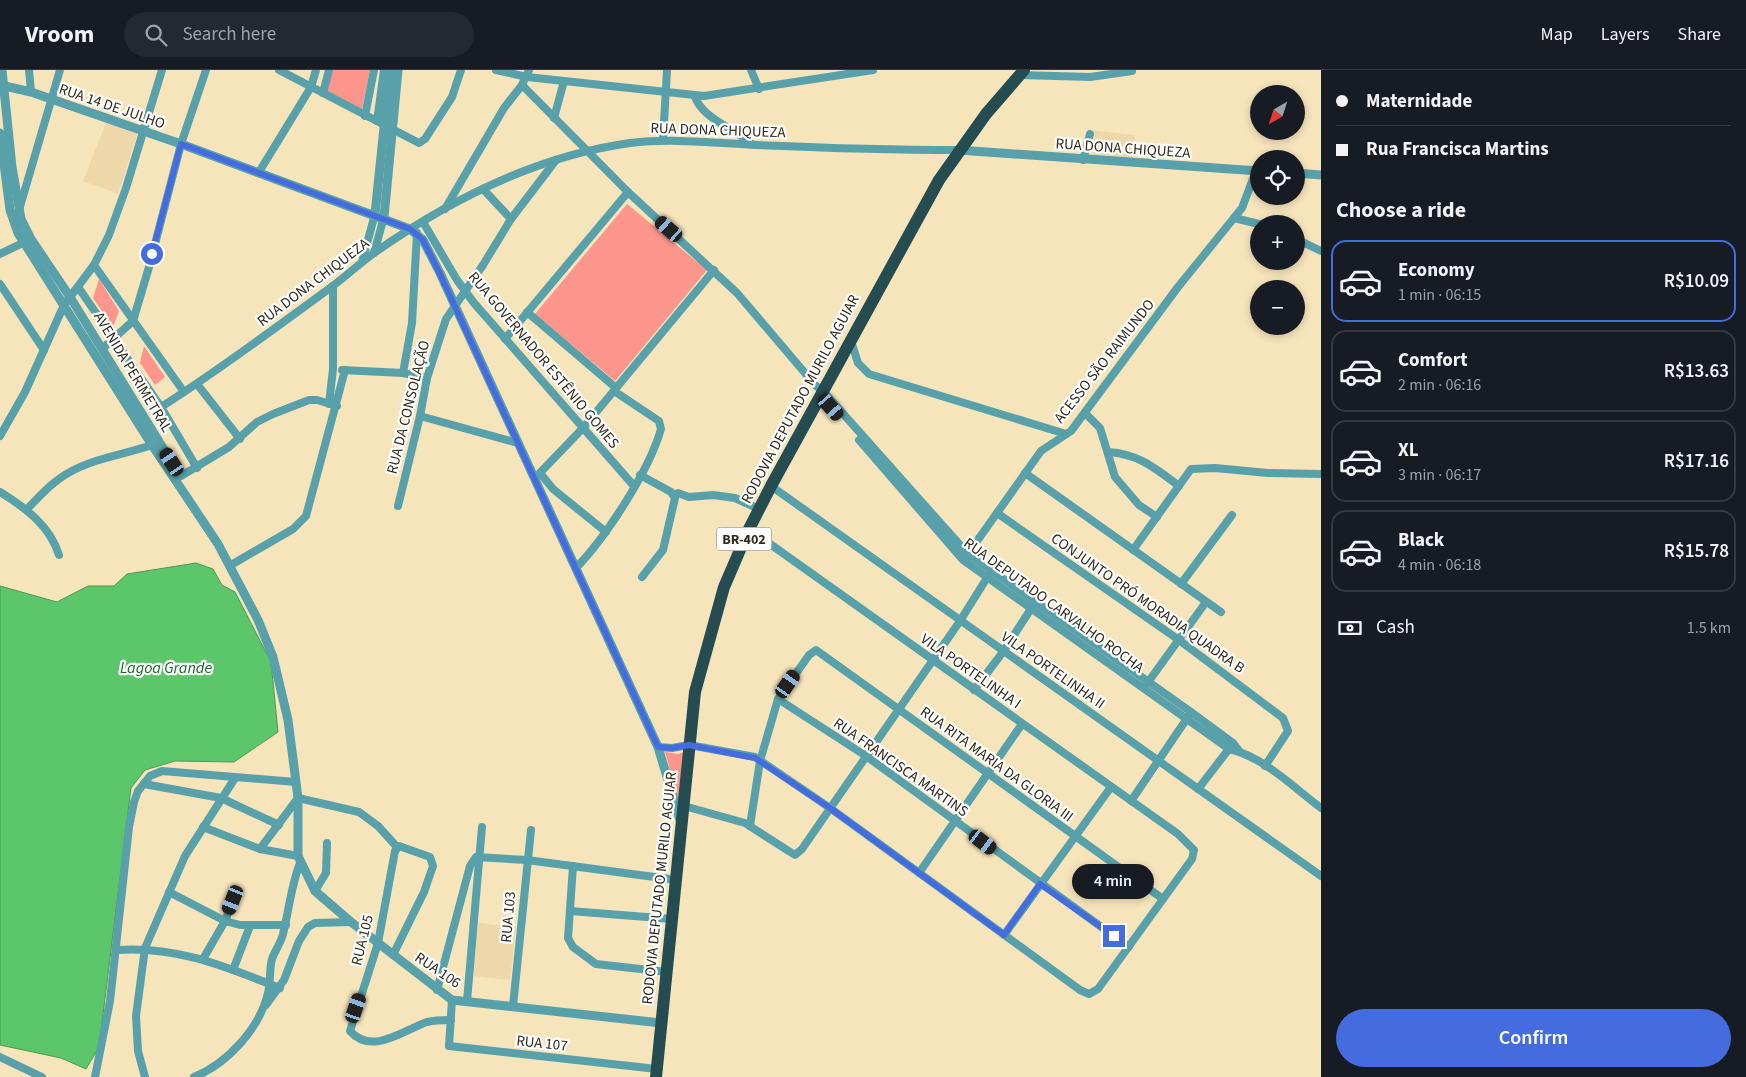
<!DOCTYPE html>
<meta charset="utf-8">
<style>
body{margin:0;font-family:"Source Sans 3",sans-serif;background:#242831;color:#f1f3f6;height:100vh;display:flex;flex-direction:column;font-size:19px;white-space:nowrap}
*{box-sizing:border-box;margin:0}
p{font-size:16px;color:#9ea1a6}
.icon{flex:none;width:28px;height:28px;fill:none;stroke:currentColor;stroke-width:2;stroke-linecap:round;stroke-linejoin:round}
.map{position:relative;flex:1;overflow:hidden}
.side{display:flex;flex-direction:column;background:#171b24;width:425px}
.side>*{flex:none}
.banner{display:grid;align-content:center;height:110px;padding:0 15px;background:#171b24}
.needle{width:32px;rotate:219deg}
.buttons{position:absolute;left:1250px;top:15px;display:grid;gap:10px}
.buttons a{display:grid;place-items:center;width:55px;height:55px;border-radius:50%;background:#171b24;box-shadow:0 2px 8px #0003;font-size:25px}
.end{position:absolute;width:22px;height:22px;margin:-11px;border:6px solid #446cde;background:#fff;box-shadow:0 0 0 2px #fff}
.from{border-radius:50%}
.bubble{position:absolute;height:35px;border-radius:18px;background:#171b24;box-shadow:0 2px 8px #0003;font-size:16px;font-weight:600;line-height:35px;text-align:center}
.car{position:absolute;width:15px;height:30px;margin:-15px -8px;border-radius:6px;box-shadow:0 0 4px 1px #0007;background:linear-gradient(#222 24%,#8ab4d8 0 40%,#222 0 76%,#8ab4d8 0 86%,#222 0)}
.banner b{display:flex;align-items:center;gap:18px;height:48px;font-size:19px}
.banner b+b{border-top:1px solid #363941}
.banner i{width:12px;height:12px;background:#f1f3f6}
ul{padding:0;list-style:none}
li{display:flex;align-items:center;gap:15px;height:82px;margin:0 10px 8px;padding:0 5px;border:2px solid #363941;border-radius:15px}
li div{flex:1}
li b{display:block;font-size:19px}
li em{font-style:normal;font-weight:600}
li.selected{border-color:#446cde}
li>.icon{width:45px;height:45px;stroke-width:1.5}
h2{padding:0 15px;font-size:22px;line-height:60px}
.pay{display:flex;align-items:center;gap:12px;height:55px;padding:0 15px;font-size:19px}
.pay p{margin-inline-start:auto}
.action{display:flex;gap:10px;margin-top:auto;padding:10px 15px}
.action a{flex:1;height:58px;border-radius:30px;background:#446cde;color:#fff;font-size:20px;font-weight:600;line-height:58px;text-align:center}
header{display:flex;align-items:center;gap:30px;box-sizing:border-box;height:70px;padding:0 25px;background:#171b24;border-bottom:1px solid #363941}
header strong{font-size:24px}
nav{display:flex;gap:28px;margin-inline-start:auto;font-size:18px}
.search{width:350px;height:45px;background:#242831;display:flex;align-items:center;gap:12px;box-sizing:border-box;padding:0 18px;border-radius:28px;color:#9ea1a6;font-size:19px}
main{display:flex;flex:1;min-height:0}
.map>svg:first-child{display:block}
</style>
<header>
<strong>Vroom</strong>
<div class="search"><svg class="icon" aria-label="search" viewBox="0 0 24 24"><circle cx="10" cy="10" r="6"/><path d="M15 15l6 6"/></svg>Search here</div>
<nav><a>Map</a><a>Layers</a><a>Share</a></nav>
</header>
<main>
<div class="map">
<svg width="1321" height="1007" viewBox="0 0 1321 1007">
<rect width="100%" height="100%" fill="#f6e4bb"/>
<!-- built -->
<g fill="#eed8a9">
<path d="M106,53L138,62L118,124L83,111Z"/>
<path d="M1095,61L1135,65L1132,89L1093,86Z"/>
<path d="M478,853L516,857L510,910L473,906Z"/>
</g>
<!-- green -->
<g fill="#fc958b">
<path d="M332,0H370L362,39L327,21Z"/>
<path d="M627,134L707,200L615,311L535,244Z"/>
<path d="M99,209L119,241L113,257L93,228Z"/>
<path d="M144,276L165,307L155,315L140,293Z"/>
<path d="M665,682L678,684L684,682L679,732Z"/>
</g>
<!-- water -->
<path fill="#5cc76a" stroke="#4f9852" d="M196,493L213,499L222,515L235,522L271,592L278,662L234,692L175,691L145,700L131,718L99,977L86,999L61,988L0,975V516L57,532L88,516H114L127,504Z"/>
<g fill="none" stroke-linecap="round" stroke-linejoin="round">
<!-- minor -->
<g stroke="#58a1aa" stroke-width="8">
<path d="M29,0L31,22"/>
<path d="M279,0L419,73L425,69L452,27L461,0"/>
<path d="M496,0L527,7L704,26L873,0"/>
<path d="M751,0L759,19"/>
<path d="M1020,5L1090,7L1132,1"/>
<path d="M522,15L628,122L737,223L816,316L822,320L968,484L1191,642L1233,673L1239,681"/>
<path d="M323,23L329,0"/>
<path d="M695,26C700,47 735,59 752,74"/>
<path d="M365,46L374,0"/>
<path d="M554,48L564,11"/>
<path d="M377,51L384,0"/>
<path d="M663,70L667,0"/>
<path d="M1083,90L1090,64"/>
<path d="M259,102L311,17L316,0"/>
<path d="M483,119L511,149"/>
<path d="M445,139L504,38L522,15L529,0"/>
<path d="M19,140L60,0"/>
<path d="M1234,148L1259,154"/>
<path d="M423,152L457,210L474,233L634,416"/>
<path d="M1296,169L1321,181"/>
<path d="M374,183L384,147"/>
<path d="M0,184L29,170"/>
<path d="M362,192L375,144"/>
<path d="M94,195L184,322"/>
<path d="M0,214L44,280"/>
<path d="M78,217L161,337L197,398"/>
<path d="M527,242L616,318"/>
<path d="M505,269L628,122"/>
<path d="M851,271L858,293L869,304L1066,364"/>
<path d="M103,278L133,251L149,197L181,74L206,0"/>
<path d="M342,300L403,303L427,308"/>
<path d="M403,303L412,253L417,163"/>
<path d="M197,314L240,369"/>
<path d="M329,334L333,299V216"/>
<path d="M161,337C219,300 274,259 330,218C345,207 359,194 374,183C451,129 536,86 630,73C672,68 714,73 757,75C824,78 891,80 958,80"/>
<path d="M1085,343L1100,358L1115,407L1139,435L1157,447"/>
<path d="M420,346L518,373"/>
<path d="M0,366L25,322L64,235L94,195L109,165L126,118L162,0"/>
<path d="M859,370L963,490L1229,679C1264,687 1293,717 1321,738"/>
<path d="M1108,382C1139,384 1155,398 1179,416"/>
<path d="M540,403L553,419L606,462"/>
<path d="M1025,403L1221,542"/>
<path d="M640,405L671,422L675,428L663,480L642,507"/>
<path d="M181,406L229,377L257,352L273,344L309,330H317L337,336"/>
<path d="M535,408L583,358L714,200"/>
<path d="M771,416L1321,806"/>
<path d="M0,422C26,438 50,456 59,485"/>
<path d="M674,425L678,423L689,427L713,425L735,428L759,439"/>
<path d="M398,436L420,346L427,308L446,249L483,195L511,149L556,90"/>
<path d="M26,440C40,426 53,411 70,402C95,388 126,384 152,375"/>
<path d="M997,443L1179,570L1283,648L1288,661L1265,696"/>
<path d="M1133,480L1191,399L1215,398L1268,403L1321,404"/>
<path d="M965,488L1041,381L1071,361L1178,217L1242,138L1256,101"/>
<path d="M231,495L293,459L306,446L345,300"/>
<path d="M576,498C606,467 649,401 661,359L659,351L614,321"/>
<path d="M1181,514L1232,445"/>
<path d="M1146,615L1206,532"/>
<path d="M974,620L1003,582L1034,534"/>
<path d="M778,629L866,686L1129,877"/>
<path d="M658,677L672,678L689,675L755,687L830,738L1080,920L1089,924L1098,919L1192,789L1194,780L1178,764L749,459"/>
<path d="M144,714L221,728L279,755"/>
<path d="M1198,719L1232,675"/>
<path d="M1131,731L1190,644"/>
<path d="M684,736L745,753L795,785L802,779L960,551L990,503"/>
<path d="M750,756L760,691L778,629L809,585L816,580L1163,829"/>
<path d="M203,757L260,779L298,786"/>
<path d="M260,779L298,728L359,742L378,756L397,777"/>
<path d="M573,796L568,868L573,877L596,894L667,902"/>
<path d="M919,803L1022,654"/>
<path d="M315,821L326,803L327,773"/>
<path d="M169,822L225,851L240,855H286"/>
<path d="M570,841L672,849"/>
<path d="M1004,865L1111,717"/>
<path d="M117,880C177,876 224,896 280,918"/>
<path d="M393,885L424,822L433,796L430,787L399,776L395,781L378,873L350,961C372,986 404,960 427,952C435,950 443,950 451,950"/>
<path d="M203,889L225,851L237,820"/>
<path d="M233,900L250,856"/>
<path d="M437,920L470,796L476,787L527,790L677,810"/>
<path d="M452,930L449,976L657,999"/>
<path d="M467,931L482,757"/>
<path d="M266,935L284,910L299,871L308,857L315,853L351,852"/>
<path d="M513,936L531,760"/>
<path d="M0,987L42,1007"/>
<path d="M95,1007L110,931L129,757L134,732L138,721L150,706L162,701L296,712"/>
<path d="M145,1007L138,981L136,946L145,878L185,786L235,708"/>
<path d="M194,1007C227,994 260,958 268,923C271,912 269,899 272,889C275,880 281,873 283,864C289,840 291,816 300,793"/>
</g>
<!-- tertiary -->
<g stroke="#58a1aa" stroke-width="9">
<path d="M2,0L12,97L21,149L31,169L70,227L176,399"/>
<path d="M0,15L31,22L181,74L410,159L423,170L440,203L658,677L680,750"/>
<path d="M0,63L10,140L18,163L152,375L218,474L258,550L273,587L288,650L298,728V786L315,821L351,852L452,930L661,953"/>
<path d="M958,80L1259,101"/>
<path d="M1296,103L1321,105"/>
<path d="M375,144L390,0"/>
<path d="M384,147L398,0"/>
</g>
<!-- trunk -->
<path stroke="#244c51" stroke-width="12" d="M656,1007L695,622L724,517L749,459L771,416L939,110L986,44L1024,0"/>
</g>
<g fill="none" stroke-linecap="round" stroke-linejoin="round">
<!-- route -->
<path stroke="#446cde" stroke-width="6" d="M152,184L181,74L410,159L423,170L440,204L658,677L672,678L689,675L755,688L830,738L1004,865L1040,814L1114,866"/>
</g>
<g text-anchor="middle" stroke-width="4.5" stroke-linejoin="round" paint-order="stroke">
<!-- shield labels -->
<rect fill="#fff" stroke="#6f6a5f" stroke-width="1" x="716.5" y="457.5" width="55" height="23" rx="4"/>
<g font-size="14" font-weight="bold" fill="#312a1b">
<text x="744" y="474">BR-402</text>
</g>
<!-- street labels -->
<g font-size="15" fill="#312a1b" stroke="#fff">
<text transform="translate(112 36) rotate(19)" y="5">RUA 14 DE JULHO</text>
<text transform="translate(718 60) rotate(2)" y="5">RUA DONA CHIQUEZA</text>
<text transform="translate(1123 78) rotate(4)" y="5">RUA DONA CHIQUEZA</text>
<text transform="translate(313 212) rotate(-37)" y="5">RUA DONA CHIQUEZA</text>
<text transform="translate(544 290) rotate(50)" y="5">RUA GOVERNADOR ESTÊNIO GOMES</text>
<text transform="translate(1104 291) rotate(-52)" y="5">ACESSO SÃO RAIMUNDO</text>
<text transform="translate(133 302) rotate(59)" y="5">AVENIDA PERIMETRAL</text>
<text transform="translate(800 329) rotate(-62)" y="5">RODOVIA DEPUTADO MURILO AGUIAR</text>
<text transform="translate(408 337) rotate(-76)" y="5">RUA DA CONSOLAÇÃO</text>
<text transform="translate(1148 533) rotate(35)" y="5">CONJUNTO PRÓ MORADIA QUADRA B</text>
<text transform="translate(1054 535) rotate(36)" y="5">RUA DEPUTADO CARVALHO ROCHA</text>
<text transform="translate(1053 600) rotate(35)" y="5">VILA PORTELINHA II</text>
<text transform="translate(971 601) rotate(35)" y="5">VILA PORTELINHA I</text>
<text transform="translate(997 694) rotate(36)" y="5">RUA RITA MARIA DA GLORIA III</text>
<text transform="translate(901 697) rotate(35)" y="5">RUA FRANCISCA MARTINS</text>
<text transform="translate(659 818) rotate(-84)" y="5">RODOVIA DEPUTADO MURILO AGUIAR</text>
<text transform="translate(508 847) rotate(-85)" y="5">RUA 103</text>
<text transform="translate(362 870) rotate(-76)" y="5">RUA 105</text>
<text transform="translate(438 900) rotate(34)" y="5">RUA 106</text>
<text transform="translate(542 973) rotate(6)" y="5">RUA 107</text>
</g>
<!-- water labels -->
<g font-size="16" font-style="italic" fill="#1d662a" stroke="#fff">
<text x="166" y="603">Lagoa Grande</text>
</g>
</g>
</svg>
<div class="buttons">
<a><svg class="needle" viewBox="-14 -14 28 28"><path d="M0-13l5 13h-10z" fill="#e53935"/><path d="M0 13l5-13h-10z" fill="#9ea1a6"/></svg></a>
<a><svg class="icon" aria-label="locate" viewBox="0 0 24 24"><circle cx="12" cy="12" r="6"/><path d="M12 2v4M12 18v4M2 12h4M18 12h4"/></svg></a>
<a>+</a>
<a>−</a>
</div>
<i class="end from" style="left:152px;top:184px"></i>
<i class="end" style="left:1114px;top:866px"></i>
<div class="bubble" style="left:1072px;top:794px;width:82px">4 min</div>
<i class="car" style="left:669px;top:159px;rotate:311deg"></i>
<i class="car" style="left:831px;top:337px;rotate:139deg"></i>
<i class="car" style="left:172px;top:392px;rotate:327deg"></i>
<i class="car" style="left:788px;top:614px;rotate:35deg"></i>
<i class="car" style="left:983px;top:772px;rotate:127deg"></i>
<i class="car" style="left:233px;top:830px;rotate:202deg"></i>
<i class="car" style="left:356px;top:938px;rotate:19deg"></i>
</div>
<section class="side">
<div class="banner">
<b><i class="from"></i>Maternidade</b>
<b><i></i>Rua Francisca Martins</b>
</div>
<h2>Choose a ride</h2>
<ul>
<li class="selected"><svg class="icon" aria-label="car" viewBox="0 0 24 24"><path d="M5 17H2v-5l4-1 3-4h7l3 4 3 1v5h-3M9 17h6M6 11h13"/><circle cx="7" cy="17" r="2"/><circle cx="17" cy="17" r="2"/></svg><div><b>Economy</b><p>1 min · 06:15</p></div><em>R$10.09</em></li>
<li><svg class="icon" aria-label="car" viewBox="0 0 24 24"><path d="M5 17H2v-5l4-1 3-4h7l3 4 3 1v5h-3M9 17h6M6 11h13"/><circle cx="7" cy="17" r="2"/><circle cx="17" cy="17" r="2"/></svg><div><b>Comfort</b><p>2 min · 06:16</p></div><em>R$13.63</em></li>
<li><svg class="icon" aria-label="car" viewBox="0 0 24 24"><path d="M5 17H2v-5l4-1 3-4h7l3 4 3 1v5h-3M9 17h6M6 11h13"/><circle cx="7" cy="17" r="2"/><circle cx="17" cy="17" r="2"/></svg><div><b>XL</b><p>3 min · 06:17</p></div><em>R$17.16</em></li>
<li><svg class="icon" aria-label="car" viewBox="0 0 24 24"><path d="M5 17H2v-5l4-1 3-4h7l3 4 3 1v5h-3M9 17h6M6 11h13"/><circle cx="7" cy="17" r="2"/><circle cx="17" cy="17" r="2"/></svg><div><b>Black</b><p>4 min · 06:18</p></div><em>R$15.78</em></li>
</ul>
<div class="pay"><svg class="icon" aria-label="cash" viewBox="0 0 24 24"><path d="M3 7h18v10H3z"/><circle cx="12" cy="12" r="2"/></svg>Cash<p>1.5 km</p></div>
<div class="action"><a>Confirm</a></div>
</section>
</main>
